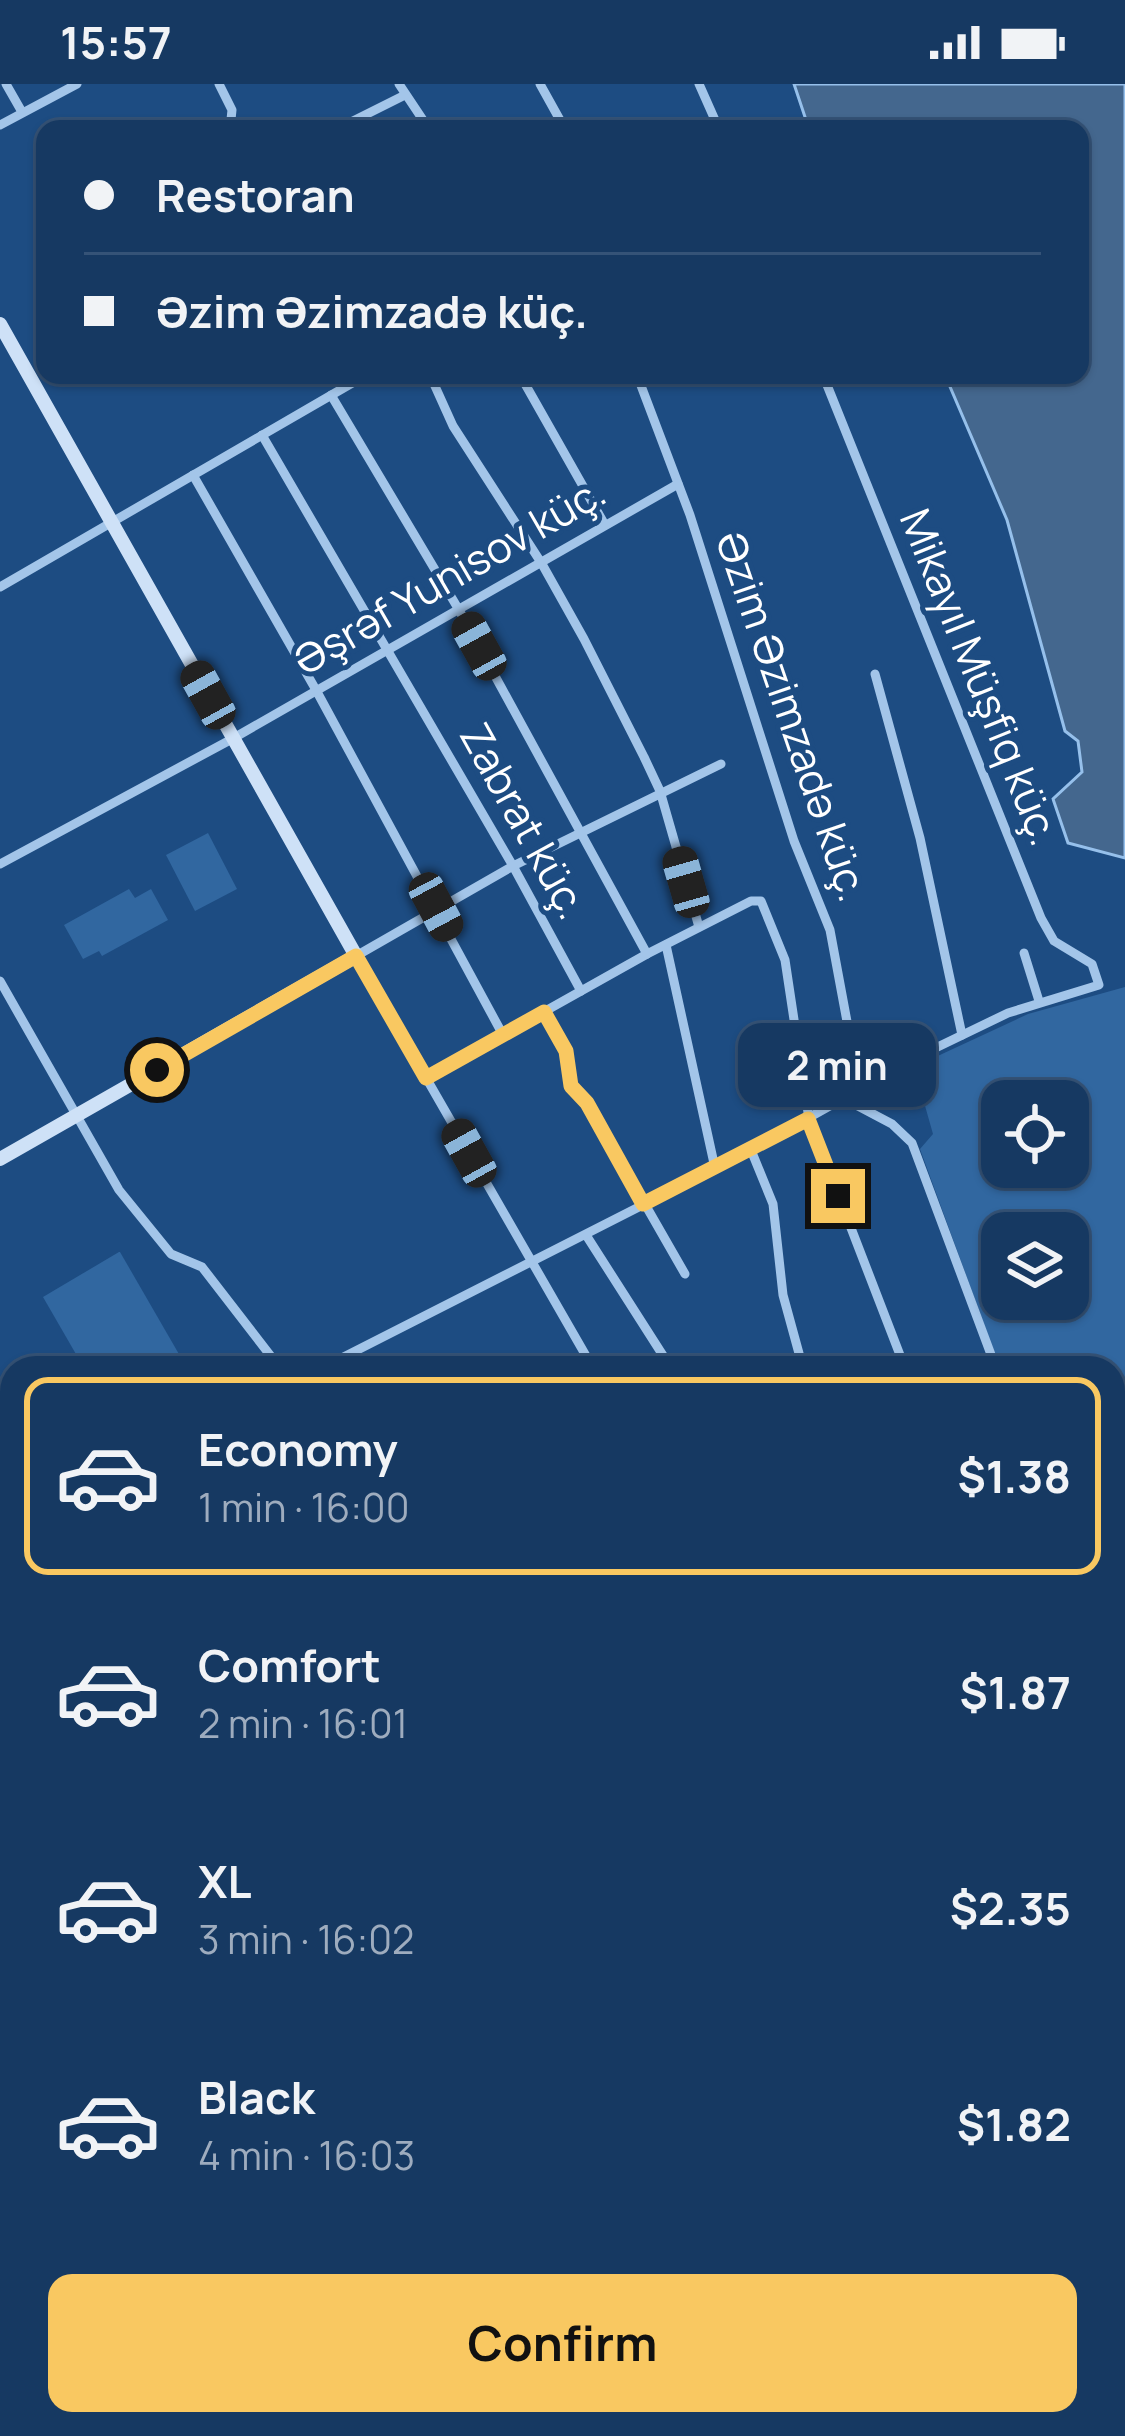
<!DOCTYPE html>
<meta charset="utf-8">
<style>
body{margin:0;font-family:Manrope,sans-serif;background:#23446b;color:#f1f3f6;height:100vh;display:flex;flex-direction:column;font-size:45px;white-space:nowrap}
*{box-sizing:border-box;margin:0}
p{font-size:39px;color:#9eacbe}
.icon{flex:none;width:66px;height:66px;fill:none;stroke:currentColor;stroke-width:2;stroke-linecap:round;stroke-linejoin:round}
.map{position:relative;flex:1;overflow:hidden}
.panel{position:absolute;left:0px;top:1272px;width:1125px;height:1080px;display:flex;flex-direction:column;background:#163962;border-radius:36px 36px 0 0;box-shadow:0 3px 9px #0004,0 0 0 3px #355377}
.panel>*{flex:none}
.guide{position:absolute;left:36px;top:36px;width:1053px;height:264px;border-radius:24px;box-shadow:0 3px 9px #0004,0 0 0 3px #355377;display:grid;align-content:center;height:264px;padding:0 48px;background:#163962}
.buttons{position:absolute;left:981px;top:996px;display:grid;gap:24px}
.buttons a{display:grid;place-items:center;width:108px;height:108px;border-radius:24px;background:#163962;box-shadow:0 3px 9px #0004,0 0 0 3px #355377;font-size:60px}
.end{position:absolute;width:54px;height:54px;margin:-27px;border:15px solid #f9c861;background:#111;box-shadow:0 0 0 6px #111}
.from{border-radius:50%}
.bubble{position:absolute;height:84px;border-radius:24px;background:#163962;box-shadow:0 3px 9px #0004,0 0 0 3px #355377;font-size:39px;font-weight:700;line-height:84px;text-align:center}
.car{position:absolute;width:36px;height:72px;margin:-36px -18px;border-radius:15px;box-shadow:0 0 9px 3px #0007;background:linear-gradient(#222 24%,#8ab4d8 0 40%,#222 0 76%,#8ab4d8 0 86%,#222 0)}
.guide b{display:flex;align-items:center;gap:42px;height:114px;font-size:45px}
.guide b+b{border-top:3px solid #355377}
.guide i{width:30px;height:30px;background:#f1f3f6}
ul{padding:21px 0 0;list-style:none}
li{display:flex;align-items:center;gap:36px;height:198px;margin:0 24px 18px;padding:0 24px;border:6px solid transparent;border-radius:24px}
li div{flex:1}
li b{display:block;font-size:45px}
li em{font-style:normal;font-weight:700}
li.on{border-color:#f9c861}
li>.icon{width:108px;height:108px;stroke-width:1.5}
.cta{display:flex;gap:24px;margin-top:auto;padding:24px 48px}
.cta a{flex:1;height:138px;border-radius:24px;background:#f9c861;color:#111;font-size:48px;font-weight:700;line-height:138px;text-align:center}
.status{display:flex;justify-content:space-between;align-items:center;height:84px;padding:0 60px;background:#163962;direction:ltr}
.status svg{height:33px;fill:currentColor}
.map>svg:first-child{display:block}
</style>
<div class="status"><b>15:57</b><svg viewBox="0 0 49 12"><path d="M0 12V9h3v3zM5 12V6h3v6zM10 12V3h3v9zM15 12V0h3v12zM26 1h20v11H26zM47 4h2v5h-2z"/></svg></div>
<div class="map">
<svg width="1125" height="2352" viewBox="0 0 1125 2352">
<rect width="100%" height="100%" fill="#1d4c82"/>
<!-- green -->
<g fill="#3167a0" fill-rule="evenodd">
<path d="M208,749L237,805L195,827L166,771Z"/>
<path d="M129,805L135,814L151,805L168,836L102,872L99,867L83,875L64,841Z"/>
<path d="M1125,903V1706L1113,1665V1284H1000L920,1065L933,1050L914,983L1028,930ZM1002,1017H1068V1083H1002ZM1002,1149H1068V1215H1002Z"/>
<path d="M119,1168H120L187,1284H84L43,1213Z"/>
</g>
<!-- water -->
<path fill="#44678e" stroke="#96c0eb" stroke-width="3" d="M794,0H1125V774L1068,759L1053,715L1082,688L1078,657L1065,647L1007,436L945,291H1080V45H809Z"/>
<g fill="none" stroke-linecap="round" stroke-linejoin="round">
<!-- street -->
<g stroke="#a3c5e9" stroke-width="9">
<path d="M6,0L22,28"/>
<path d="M219,0L232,26L230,45"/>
<path d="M399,0L429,45"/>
<path d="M540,0L565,45"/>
<path d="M699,0L719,45"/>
<path d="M0,41L77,0"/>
<path d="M337,45L405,11"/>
<path d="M430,291L453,342L542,480L584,555L644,673L660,707L699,843"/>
<path d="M520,291L605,441"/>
<path d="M637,291L690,431L794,757L830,846L859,1002"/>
<path d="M331,311L459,526L647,870"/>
<path d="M262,351L513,782L581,907"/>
<path d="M193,391L316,606L503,951"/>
<path d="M0,503L366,291"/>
<path d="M875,590L920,754L962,951"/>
<path d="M0,780L232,655L678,400"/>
<path d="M666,861L715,1084"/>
<path d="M1024,869L1039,917"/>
<path d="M0,897L119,1106L171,1170L202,1183L280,1284"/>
<path d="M544,928L566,966L571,1002L587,1019L685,1190"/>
<path d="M426,994L647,870L751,817H761L785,876L809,1035L905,1284"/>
<path d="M841,1013L892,1040L912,1059L996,1284"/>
<path d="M751,1066L773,1120L783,1211L803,1284"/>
<path d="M586,1151L671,1284"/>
<path d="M322,1284L751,1066L919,972L1008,929L1099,901L1092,880L1054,857L1041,834L823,291"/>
<path d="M593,1284L356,872L513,782L721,680"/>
<path d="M0,1495L12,1487"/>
<path d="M0,1510L12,1532"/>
<path d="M0,1734L12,1755"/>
<path d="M0,1818L12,1811"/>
<path d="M1113,1960L1125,1954"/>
<path d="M1113,1981L1125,2018"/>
<path d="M0,2122L12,2115"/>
<path d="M0,2190L12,2183"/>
<path d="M1113,2269L1120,2265L1117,2227"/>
<path d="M0,2296L12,2289"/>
<path d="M94,2352L115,2340"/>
<path d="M279,2352L300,2340"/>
<path d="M442,2352L463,2340"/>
<path d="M625,2352L646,2340"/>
<path d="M799,2352L820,2340"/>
<path d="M968,2352L989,2340"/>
</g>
<!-- secondary -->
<path stroke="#cee1f7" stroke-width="14" d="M0,240L356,872L0,1075"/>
</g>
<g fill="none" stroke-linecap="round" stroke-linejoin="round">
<!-- route -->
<path stroke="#f9c861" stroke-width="15" d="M157,986L356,872L426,994L544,928L566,967L571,1002L587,1019L643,1120L808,1035L838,1112"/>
</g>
<g text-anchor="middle" stroke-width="10" stroke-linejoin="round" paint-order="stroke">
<!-- street labels -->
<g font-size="42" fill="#fff" stroke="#1d4c82">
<text transform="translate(449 492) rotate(-30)" y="15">Əşrəf Yunisov küç.</text>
<text transform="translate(980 593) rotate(68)" y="15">Mikayıl Müşfiq küç.</text>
<text transform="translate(792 632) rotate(71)" y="15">Əzim Əzimzadə küç.</text>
<text transform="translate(524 737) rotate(61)" y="15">Zabrat küç.</text>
</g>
</g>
</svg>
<div class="buttons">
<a><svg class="icon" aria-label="locate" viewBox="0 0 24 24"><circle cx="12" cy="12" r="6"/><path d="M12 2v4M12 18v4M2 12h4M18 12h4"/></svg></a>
<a><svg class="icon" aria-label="layers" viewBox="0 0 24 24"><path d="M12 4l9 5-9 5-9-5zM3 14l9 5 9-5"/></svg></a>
</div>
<i class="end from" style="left:157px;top:986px"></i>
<i class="end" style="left:838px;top:1112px"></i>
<div class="bubble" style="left:738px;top:939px;width:198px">2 min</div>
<i class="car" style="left:479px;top:562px;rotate:331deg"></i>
<i class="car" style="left:208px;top:611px;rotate:331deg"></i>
<i class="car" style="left:686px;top:798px;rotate:344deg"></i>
<i class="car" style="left:436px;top:823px;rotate:152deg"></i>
<i class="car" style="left:469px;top:1069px;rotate:331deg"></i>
<div class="guide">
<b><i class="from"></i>Restoran</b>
<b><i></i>Əzim Əzimzadə küç.</b>
</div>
<section class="panel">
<ul>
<li class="on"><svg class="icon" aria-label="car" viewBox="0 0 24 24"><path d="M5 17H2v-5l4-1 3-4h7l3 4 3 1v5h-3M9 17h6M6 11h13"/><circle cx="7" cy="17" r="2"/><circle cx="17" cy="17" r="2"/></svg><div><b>Economy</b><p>1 min · 16:00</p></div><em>$1.38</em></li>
<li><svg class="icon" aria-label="car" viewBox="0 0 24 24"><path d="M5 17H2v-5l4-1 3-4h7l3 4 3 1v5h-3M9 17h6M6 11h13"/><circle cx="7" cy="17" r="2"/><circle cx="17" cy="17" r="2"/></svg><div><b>Comfort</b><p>2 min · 16:01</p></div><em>$1.87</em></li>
<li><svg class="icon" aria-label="car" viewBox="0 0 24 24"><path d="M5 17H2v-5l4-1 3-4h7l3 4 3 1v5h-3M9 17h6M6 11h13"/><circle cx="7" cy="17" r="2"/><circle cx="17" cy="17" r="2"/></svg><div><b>XL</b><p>3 min · 16:02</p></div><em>$2.35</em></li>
<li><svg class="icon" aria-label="car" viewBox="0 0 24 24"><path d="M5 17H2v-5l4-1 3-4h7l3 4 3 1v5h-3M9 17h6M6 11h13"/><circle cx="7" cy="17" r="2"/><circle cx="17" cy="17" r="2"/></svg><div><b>Black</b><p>4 min · 16:03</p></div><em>$1.82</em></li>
</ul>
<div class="cta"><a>Confirm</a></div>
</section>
</div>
